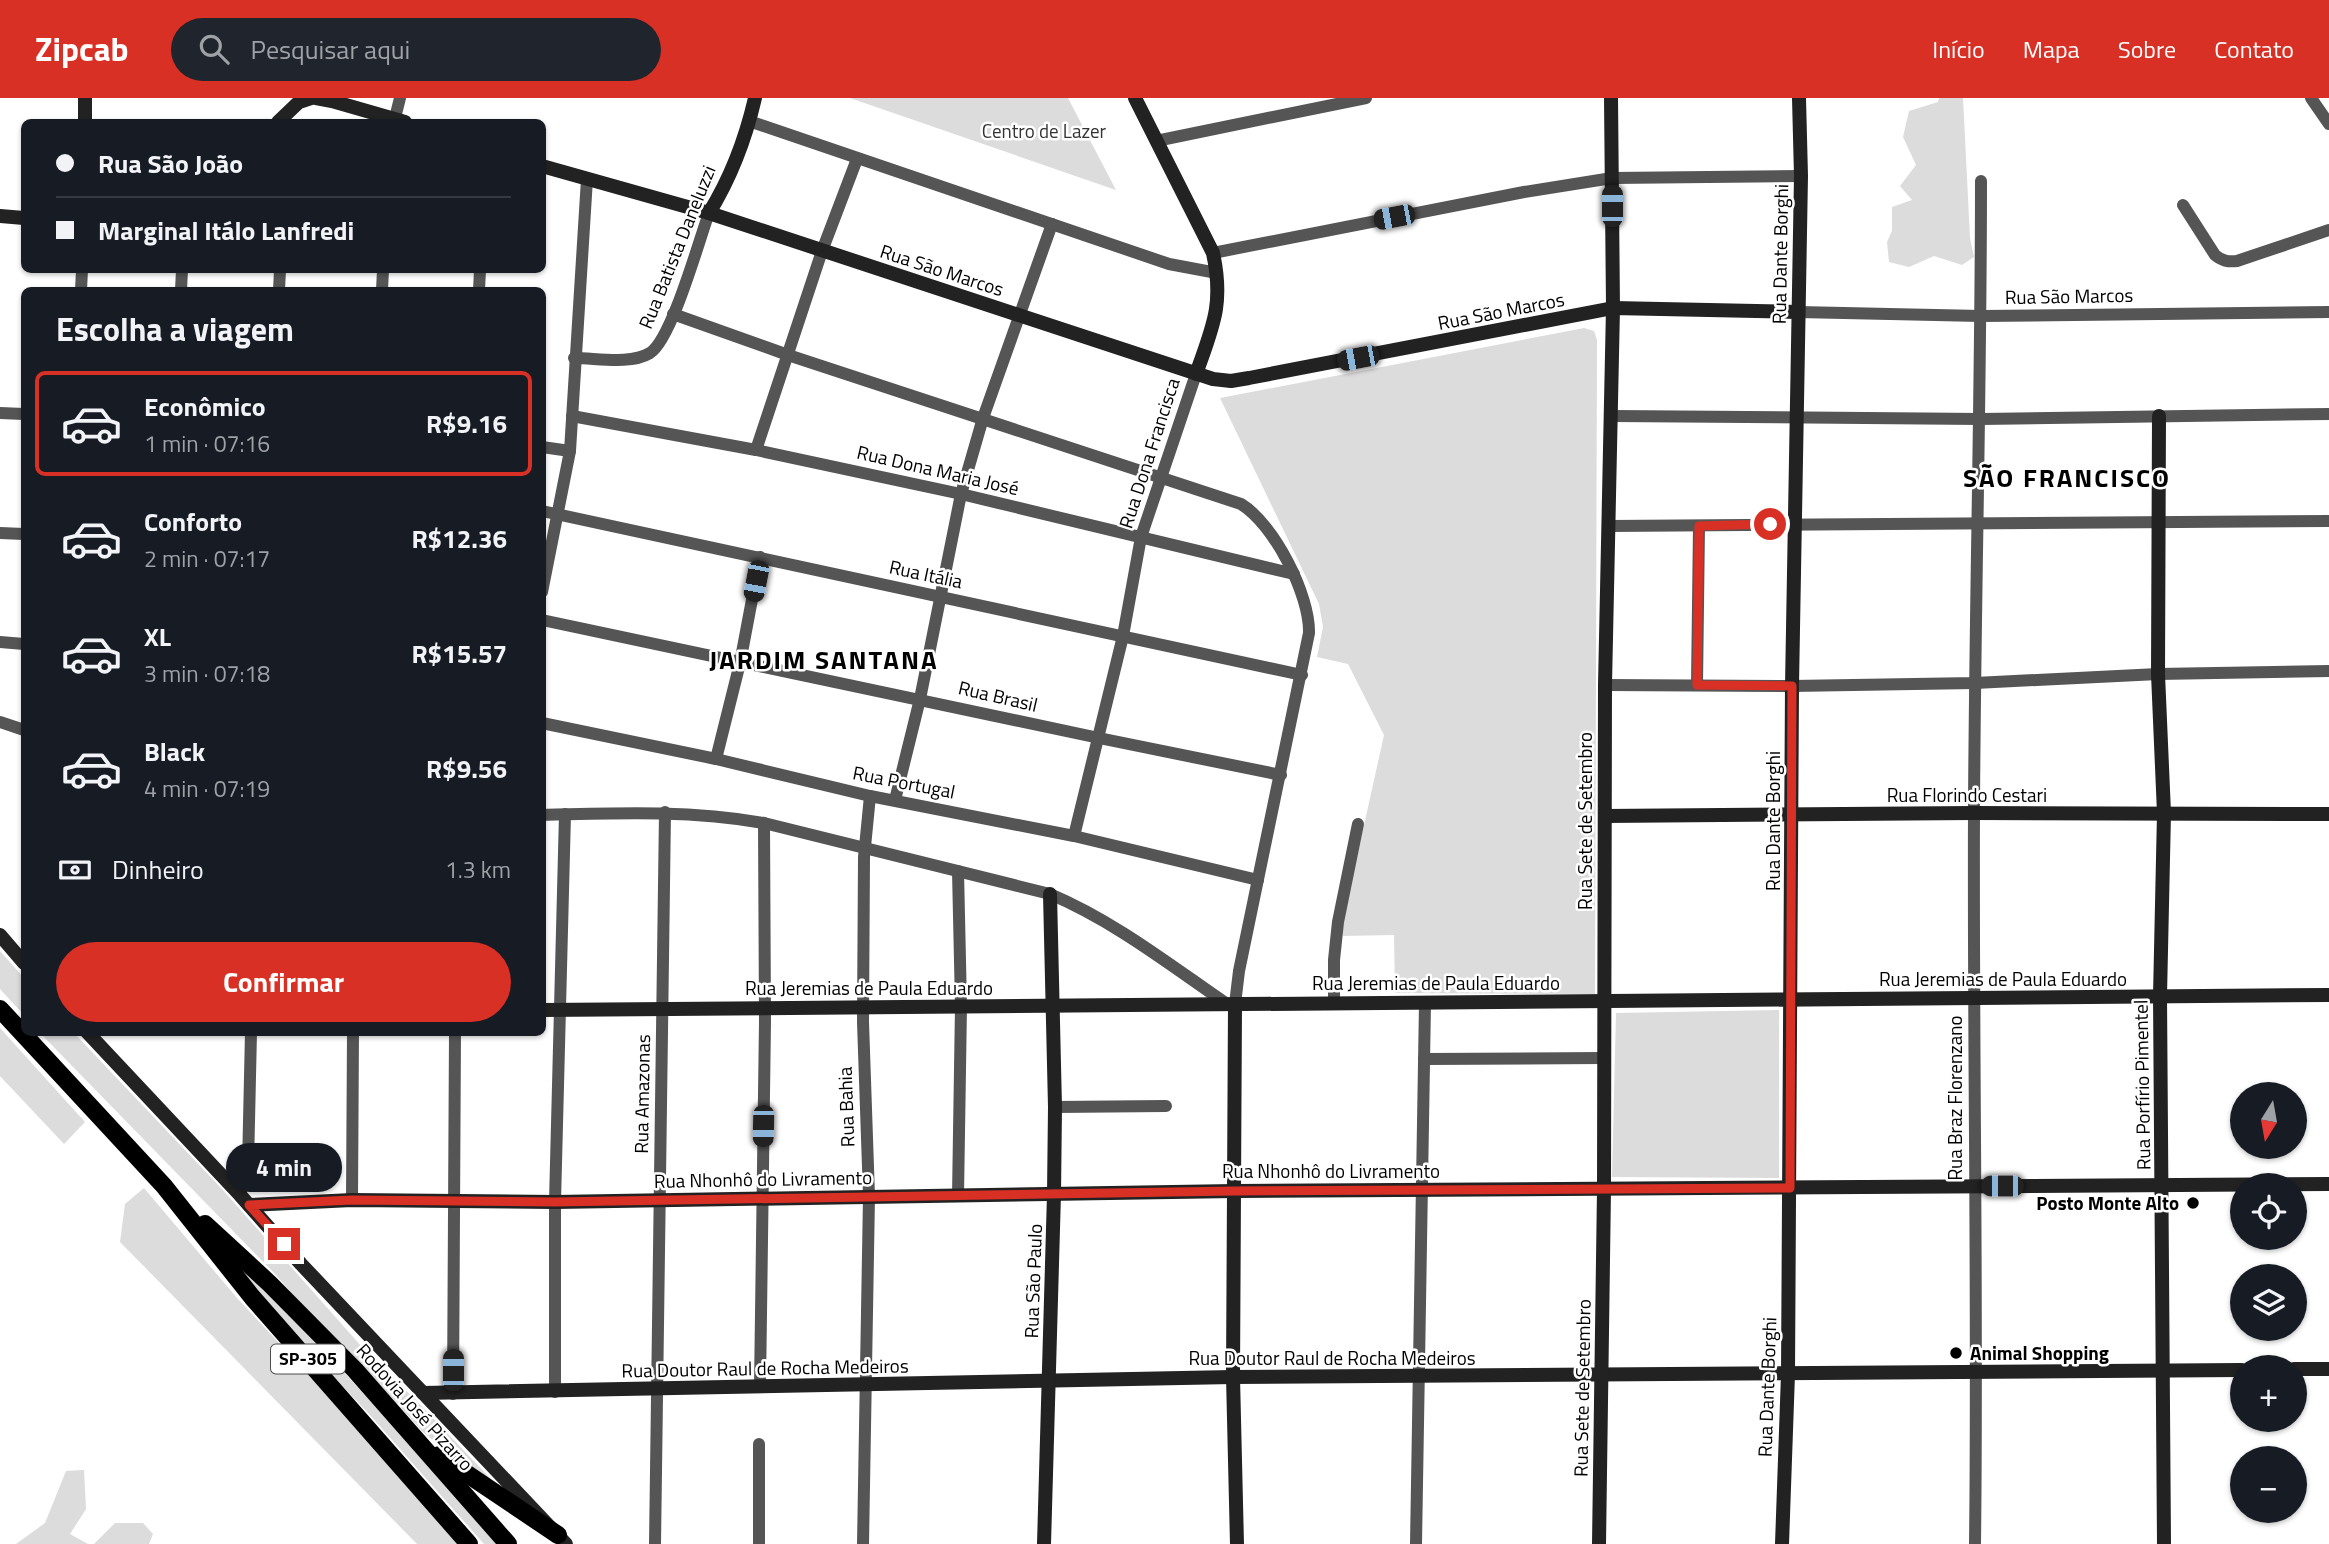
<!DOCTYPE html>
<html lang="pt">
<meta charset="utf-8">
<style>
body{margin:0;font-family:"Titillium Web",sans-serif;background:#20242c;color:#f1f3f6;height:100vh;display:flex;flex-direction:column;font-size:26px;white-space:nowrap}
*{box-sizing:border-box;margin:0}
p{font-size:23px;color:#9ea1a6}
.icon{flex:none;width:38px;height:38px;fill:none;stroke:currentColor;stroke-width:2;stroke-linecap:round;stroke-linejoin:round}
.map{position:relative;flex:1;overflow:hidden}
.side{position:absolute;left:21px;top:189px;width:525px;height:749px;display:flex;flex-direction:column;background:#171b24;border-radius:10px;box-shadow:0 2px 5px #0004}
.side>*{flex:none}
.top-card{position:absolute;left:21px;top:21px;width:525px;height:154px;border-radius:10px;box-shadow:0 2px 5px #0004;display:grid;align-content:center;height:154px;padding:0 35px;background:#171b24}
.needle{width:46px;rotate:191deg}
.fabs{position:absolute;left:2230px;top:984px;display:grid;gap:14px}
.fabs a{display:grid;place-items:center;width:77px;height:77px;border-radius:50%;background:#171b24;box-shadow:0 2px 5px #0004;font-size:35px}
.end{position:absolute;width:32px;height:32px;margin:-16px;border:9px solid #d93025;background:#fff;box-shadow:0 0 0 4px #fff}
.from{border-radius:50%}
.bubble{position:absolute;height:49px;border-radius:24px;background:#171b24;box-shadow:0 2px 5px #0004;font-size:23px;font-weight:700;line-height:49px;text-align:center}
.car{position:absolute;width:21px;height:42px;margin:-21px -10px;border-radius:9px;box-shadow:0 0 5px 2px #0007;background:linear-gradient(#222 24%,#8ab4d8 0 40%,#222 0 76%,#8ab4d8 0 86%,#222 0)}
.top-card b{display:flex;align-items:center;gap:24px;height:66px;font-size:26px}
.top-card b+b{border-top:2px solid #363941}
.top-card i{width:18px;height:18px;background:#f1f3f6}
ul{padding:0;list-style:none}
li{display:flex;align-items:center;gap:21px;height:105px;margin:0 14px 10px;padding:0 21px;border:4px solid transparent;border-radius:10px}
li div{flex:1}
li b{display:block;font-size:26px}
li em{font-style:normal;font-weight:700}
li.selected{border-color:#d93025}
li>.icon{width:63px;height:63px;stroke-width:1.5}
h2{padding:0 35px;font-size:32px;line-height:84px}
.pay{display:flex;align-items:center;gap:18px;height:77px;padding:0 35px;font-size:26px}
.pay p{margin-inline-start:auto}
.primary-button{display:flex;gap:14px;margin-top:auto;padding:14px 35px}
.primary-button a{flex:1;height:80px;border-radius:42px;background:#d93025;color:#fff;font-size:28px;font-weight:700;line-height:80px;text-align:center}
header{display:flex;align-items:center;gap:42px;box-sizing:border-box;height:98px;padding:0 35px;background:#d93025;color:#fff}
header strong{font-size:33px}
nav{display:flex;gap:38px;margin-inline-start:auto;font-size:24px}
.search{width:490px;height:63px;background:#20242c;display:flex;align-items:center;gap:18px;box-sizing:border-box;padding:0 24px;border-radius:38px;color:#9ea1a6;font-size:26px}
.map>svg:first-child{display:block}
</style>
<header>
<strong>Zipcab</strong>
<div class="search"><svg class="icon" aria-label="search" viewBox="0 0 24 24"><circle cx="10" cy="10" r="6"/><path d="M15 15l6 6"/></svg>Pesquisar aqui</div>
<nav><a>Início</a><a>Mapa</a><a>Sobre</a><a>Contato</a></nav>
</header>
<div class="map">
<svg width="2329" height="1446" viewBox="0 0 2329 1446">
<rect width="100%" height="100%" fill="#fff"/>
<!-- green -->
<g fill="#dcdcdc">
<path d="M850,0H1068L1116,92Z"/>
<path d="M1939,0H1963L1970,140L1974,159L1962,167L1934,158L1909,169L1889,164L1887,144L1892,133V109L1912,102L1900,88L1916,67L1903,39L1909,13L1938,4Z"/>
<path d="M1584,230L1594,233L1597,242L1595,896L1395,895L1394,837L1343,838L1341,831L1384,637L1348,566L1317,559L1323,529L1319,506L1220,300Z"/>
<path d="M0,853L24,880V917L0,891Z"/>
<path d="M1779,912V1080L1612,1079L1616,915Z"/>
<path d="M0,930L85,1024L64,1046L0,978Z"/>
<path d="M40,935H74L222,1091L385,1275L412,1298L509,1400L476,1378L423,1334L359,1264L315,1222L276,1177Z"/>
<path d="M144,1090L237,1200L367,1339L461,1446H417L120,1144L125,1106Z"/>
<path d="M228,1158L267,1191L445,1384L500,1446H484L369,1316L286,1229Z"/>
<path d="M84,1372L86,1411L70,1436L88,1446H16L45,1425L66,1373Z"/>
<path d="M115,1425H143L153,1436L149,1446H94Z"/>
</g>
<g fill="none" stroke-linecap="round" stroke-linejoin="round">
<!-- street -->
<g stroke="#555" stroke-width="12">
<path d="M2311,0L2329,26"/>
<path d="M749,23L1169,166L1217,175"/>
<path d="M394,24L400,0"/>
<path d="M1156,43L1366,0"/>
<path d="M2183,107L2215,157C2222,163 2228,164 2237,163L2329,132"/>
<path d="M1213,155L1524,94L1612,80L1801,78"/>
<path d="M81,192L82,172"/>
<path d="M181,192L182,172"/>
<path d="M279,192L280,172"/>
<path d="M382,192L383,172"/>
<path d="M479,192L480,172"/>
<path d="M1798,214L1981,218L2329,214"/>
<path d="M673,216L788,257L1241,406C1274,426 1310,497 1309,535L1239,873L1235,906"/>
<path d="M574,260C597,260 630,267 650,255C672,241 699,142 709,115"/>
<path d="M0,315L24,316"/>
<path d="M572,318L756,352L961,396L1294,476"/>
<path d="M1612,318L1981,321L2329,316"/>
<path d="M542,349L570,353"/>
<path d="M756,352L822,153L857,61"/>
<path d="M542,413L1302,577"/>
<path d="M1609,428L2329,423"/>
<path d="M0,435L24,436"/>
<path d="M542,494L570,353L587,81"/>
<path d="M542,522L1099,640L1281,677"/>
<path d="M0,544L24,546"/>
<path d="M1605,587L1792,588L1975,585L2158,576L2329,573"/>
<path d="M1697,587L1699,428"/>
<path d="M0,624L24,632"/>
<path d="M542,625L716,661L870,698L1074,738L1258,782"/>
<path d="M716,661L740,565L760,459"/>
<path d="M895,702L920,601L961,396L983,320L1052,126"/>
<path d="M542,717C617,715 690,712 764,725L1050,796C1114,823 1170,867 1227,906"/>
<path d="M1074,738L1123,538L1141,439L1196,276"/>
<path d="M958,773L961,908L958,1098"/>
<path d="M1334,905V862L1338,824L1358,726"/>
<path d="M1424,961L1603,960"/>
<path d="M1055,1009L1166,1008"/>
<path d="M240,1097L248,1068L251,934"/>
<path d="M352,1102L353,934"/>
<path d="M760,1289L765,923L764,725"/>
<path d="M555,1294V1104L565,716"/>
<path d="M453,1296L455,934"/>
<path d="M655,1446L665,714"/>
<path d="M759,1446V1346"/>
<path d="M863,1446L869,1098L863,924L864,759L870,698"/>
<path d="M1416,1446L1425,905"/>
<path d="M1975,1446C1978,1202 1973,957 1974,713C1975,503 1981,293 1981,83"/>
</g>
<!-- secondary -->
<g stroke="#222" stroke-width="14">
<path d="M85,0V24"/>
<path d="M316,0L332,3L405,24"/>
<path d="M1135,0L1213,155C1224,206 1213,228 1196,276"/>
<path d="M278,24L299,4L311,0"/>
<path d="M542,68L709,115L1213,281L1231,283L1249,280L1613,210L1798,214"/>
<path d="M709,115C730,81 746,39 755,0"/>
<path d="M0,118L24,120"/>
<path d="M2159,318L2158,576L2164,715L2160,898L2164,1446"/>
<path d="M1605,718L1974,715L2329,716"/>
<path d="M0,837L24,865"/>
<path d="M1235,906L1233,1279L1237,1446"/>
<path d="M542,912L2329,897"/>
<path d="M87,934L240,1097L301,1166L566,1446"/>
<path d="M249,1107L352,1102L555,1104L1235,1093L2329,1086"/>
<path d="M2294,1271H2329"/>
<path d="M423,1295L1233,1279L2242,1272"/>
<path d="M1044,1446L1054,1096L1055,1009L1050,796"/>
<path d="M1599,1446L1604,1091L1605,587L1613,210L1611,0"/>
<path d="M1782,1446L1788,1276L1792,588L1801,78L1799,0"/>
</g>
<!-- primary -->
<g stroke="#000" stroke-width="18">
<path d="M0,911L164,1088L252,1199L469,1446"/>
<path d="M205,1126L270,1186L355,1272L508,1446"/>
<path d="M439,1357L558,1437"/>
</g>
</g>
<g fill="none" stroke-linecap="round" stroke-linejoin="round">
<!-- route -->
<path stroke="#d93025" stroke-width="9" d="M284,1146L249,1107L352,1102L555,1104L1235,1093L1790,1090L1792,588L1697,587L1699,428L1770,426"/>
</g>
<!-- markers -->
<g fill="#000" stroke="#fff" stroke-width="2.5">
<circle cx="2193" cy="1105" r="7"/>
<circle cx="1956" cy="1255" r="7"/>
</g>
<g text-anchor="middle" stroke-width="5" stroke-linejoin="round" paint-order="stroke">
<!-- shield labels -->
<rect fill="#fff" stroke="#4c4c4c" stroke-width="2" x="271" y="1246.5" width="74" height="29" rx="5"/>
<g font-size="18" font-weight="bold" fill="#000">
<text x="308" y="1267">SP-305</text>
</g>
<!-- park labels -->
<g font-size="19" fill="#333" stroke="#fff">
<text x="1044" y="40">Centro de Lazer</text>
</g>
<!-- street labels -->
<g font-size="19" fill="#000" stroke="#fff">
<text transform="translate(677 149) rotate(-68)" y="7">Rua Batista Daneluzzi</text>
<text transform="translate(1780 156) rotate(-89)" y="7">Rua Dante Borghi</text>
<text transform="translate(942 172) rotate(18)" y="7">Rua São Marcos</text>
<text transform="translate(2069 198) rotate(-1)" y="7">Rua São Marcos</text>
<text transform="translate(1501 213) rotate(-11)" y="7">Rua São Marcos</text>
<text transform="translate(1149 355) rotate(-72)" y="7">Rua Dona Francisca</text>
<text transform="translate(938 372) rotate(13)" y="7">Rua Dona Maria José</text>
<text transform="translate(926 476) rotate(12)" y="7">Rua Itália</text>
<text transform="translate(998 598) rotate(13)" y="7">Rua Brasil</text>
<text transform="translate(904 684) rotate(11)" y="7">Rua Portugal</text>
<text x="1967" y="704">Rua Florindo Cestari</text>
<text transform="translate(1585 723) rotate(-90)" y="7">Rua Sete de Setembro</text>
<text transform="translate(1773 723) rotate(-90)" y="7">Rua Dante Borghi</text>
<text x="2003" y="888">Rua Jeremias de Paula Eduardo</text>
<text x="1436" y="892">Rua Jeremias de Paula Eduardo</text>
<text x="869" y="897">Rua Jeremias de Paula Eduardo</text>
<text transform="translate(2142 987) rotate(-91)" y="7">Rua Porfírio Pimentel</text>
<text transform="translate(642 996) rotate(-89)" y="7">Rua Amazonas</text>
<text transform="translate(1955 1000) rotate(-90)" y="7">Rua Braz Florenzano</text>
<text transform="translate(846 1009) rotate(-92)" y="7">Rua Bahia</text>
<text x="1331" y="1080">Rua Nhonhô do Livramento</text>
<text transform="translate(763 1081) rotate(-1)" y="7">Rua Nhonhô do Livramento</text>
<text transform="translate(1033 1183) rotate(-88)" y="7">Rua São Paulo</text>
<text x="1332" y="1267">Rua Doutor Raul de Rocha Medeiros</text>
<text transform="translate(765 1270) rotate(-1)" y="7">Rua Doutor Raul de Rocha Medeiros</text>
<text transform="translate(1767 1289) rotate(-88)" y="7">Rua Dante Borghi</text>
<text transform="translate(1582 1290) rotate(-89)" y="7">Rua Sete de Setembro</text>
<text transform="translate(415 1309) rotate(48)" y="7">Rodovia José Pizarro</text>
</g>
<!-- poi labels -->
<g font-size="19" font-weight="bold" fill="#000" stroke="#fff" text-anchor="end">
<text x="2179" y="1112">Posto Monte Alto</text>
<text x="1970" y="1262" text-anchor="start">Animal Shopping</text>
</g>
<!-- district labels -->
<g font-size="26" font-weight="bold" letter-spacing="2" fill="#000" stroke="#fff">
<text x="2067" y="389">SÃO FRANCISCO</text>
<text x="824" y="571">JARDIM SANTANA</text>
</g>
</g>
</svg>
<div class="fabs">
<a><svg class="needle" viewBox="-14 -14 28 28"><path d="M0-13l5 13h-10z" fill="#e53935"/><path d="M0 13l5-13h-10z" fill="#9ea1a6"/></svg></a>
<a><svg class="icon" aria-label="locate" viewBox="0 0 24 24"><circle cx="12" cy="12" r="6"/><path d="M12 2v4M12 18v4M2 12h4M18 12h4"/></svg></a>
<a><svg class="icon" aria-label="layers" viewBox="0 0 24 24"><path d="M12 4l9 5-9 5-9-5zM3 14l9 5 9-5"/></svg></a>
<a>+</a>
<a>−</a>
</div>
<i class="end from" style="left:1770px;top:426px"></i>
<i class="end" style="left:284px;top:1146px"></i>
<div class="bubble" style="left:226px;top:1045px;width:116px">4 min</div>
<i class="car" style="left:1612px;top:108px;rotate:0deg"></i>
<i class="car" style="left:1394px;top:119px;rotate:259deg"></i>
<i class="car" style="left:1358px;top:260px;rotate:259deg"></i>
<i class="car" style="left:756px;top:483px;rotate:191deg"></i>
<i class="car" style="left:763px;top:1028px;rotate:181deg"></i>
<i class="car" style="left:2002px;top:1088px;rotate:270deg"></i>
<i class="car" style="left:453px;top:1272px;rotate:0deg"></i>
<div class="top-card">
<b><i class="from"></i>Rua São João</b>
<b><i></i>Marginal Itálo Lanfredi</b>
</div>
<section class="side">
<h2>Escolha a viagem</h2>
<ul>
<li class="selected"><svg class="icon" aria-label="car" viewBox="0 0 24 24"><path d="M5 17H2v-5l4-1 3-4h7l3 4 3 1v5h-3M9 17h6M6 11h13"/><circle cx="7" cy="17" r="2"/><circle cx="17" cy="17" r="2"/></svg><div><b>Econômico</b><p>1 min · 07:16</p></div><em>R$9.16</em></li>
<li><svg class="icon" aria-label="car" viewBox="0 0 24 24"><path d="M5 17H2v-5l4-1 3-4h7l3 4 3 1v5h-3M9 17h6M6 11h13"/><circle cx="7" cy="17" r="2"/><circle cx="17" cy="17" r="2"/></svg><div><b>Conforto</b><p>2 min · 07:17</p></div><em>R$12.36</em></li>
<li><svg class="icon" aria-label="car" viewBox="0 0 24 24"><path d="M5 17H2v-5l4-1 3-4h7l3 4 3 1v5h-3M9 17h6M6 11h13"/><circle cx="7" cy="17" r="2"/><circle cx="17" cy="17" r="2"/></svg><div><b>XL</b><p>3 min · 07:18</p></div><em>R$15.57</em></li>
<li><svg class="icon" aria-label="car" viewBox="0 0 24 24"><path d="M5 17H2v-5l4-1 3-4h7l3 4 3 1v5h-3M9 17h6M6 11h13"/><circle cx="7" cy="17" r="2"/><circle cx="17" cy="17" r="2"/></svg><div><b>Black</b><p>4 min · 07:19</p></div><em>R$9.56</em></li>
</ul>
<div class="pay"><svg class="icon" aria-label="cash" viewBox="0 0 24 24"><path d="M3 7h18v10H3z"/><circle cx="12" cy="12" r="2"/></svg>Dinheiro<p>1.3 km</p></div>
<div class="primary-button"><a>Confirmar</a></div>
</section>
</div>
